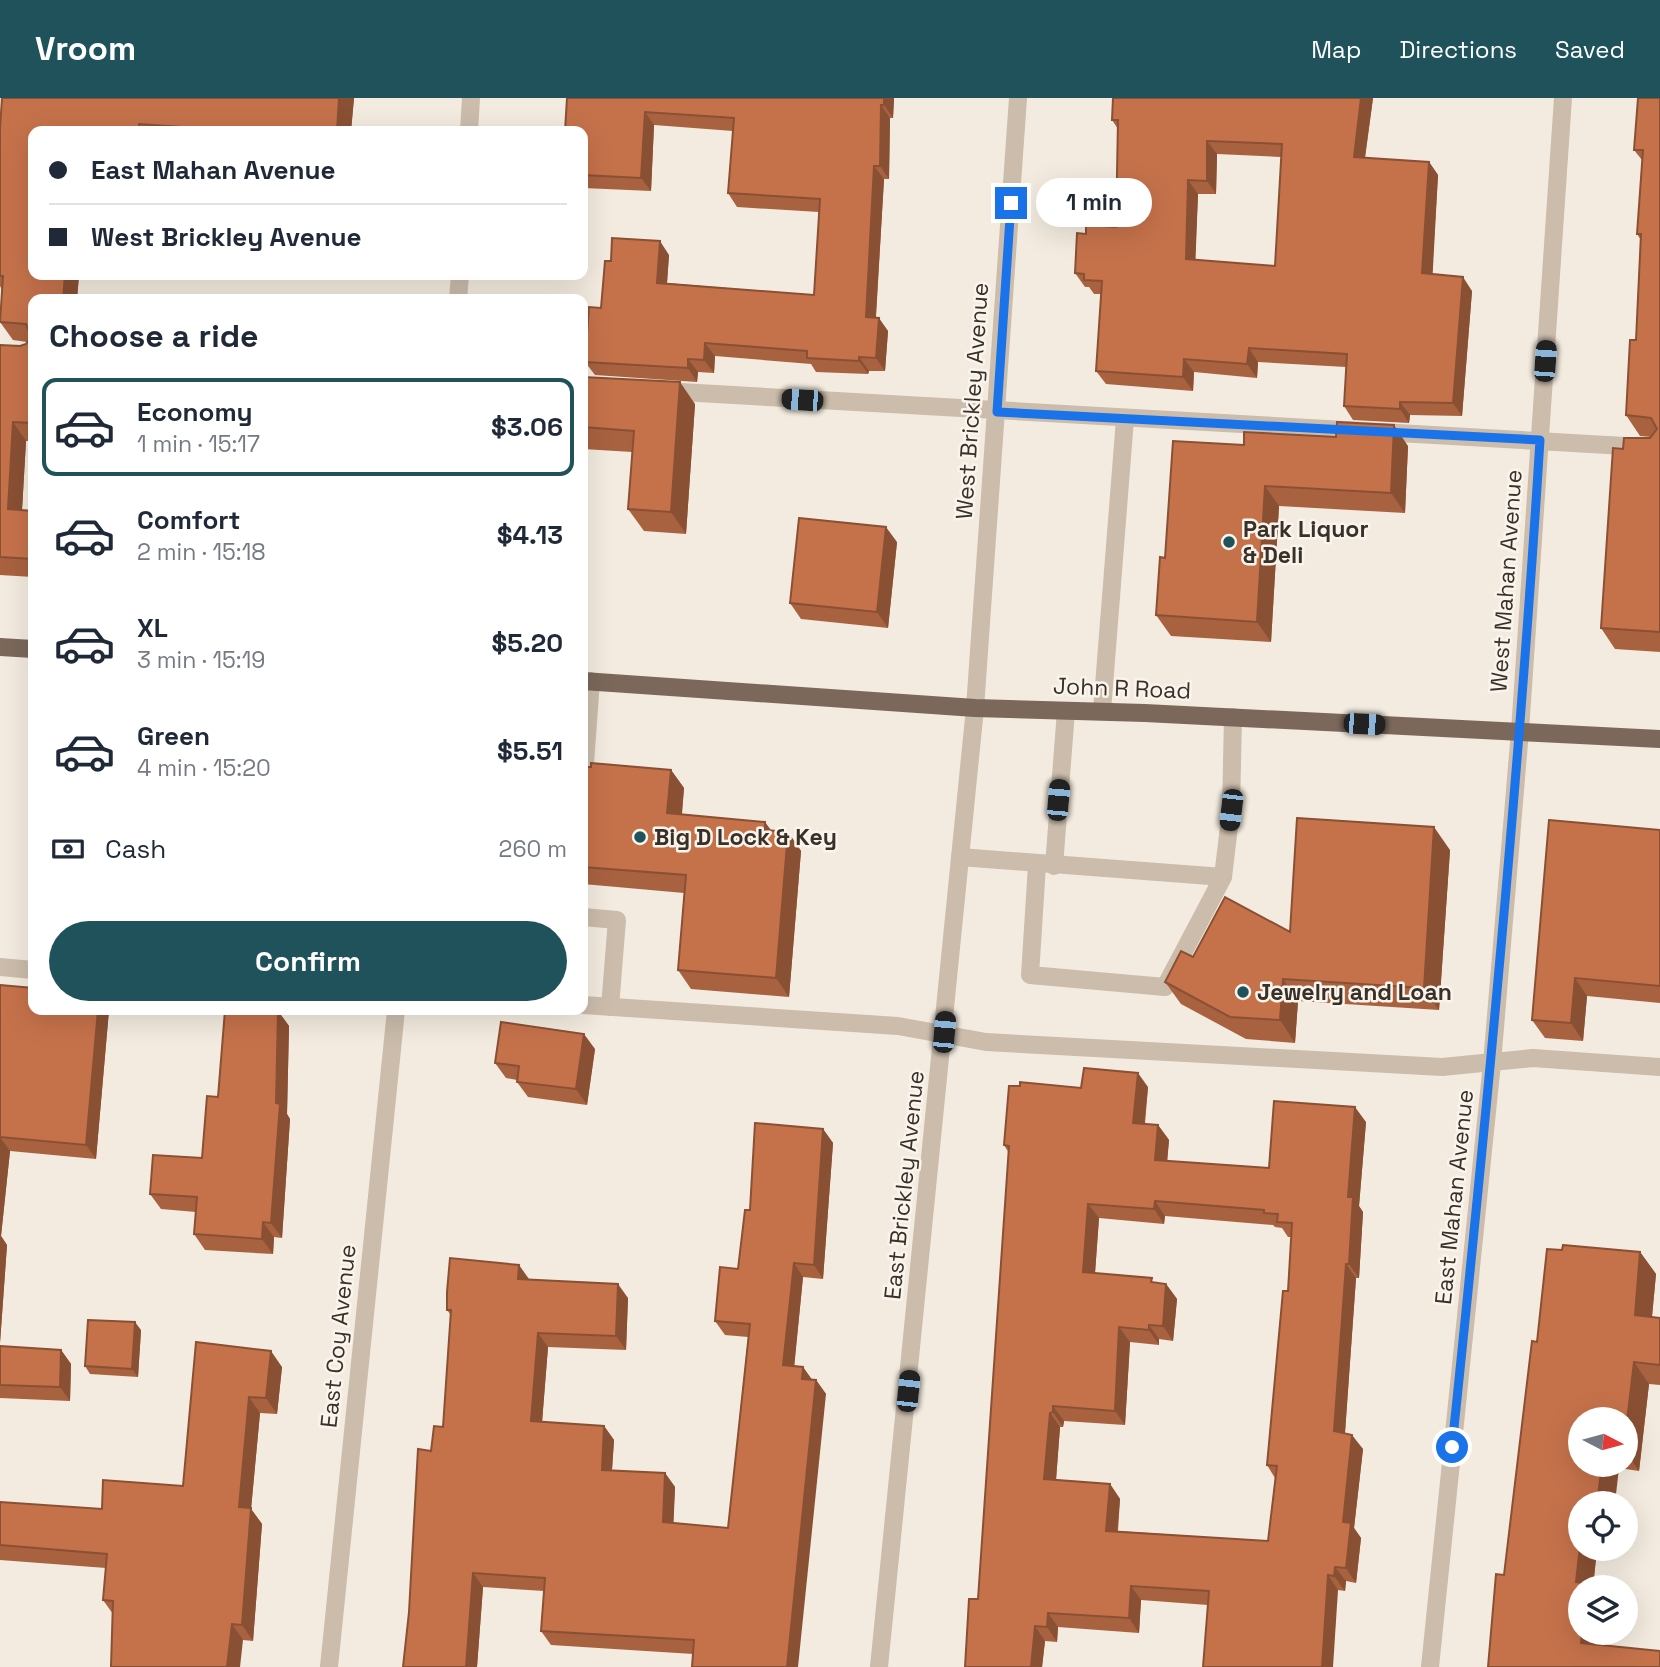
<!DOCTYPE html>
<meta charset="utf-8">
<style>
body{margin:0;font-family:"Space Grotesk",sans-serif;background:#f2f2f3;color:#1f2937;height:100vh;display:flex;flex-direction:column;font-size:26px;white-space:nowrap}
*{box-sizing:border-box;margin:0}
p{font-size:23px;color:#747a83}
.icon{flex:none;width:38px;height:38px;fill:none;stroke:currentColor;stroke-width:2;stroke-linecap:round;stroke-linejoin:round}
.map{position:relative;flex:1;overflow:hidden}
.panel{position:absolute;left:28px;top:196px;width:560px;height:721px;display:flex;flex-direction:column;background:#fff;border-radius:14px;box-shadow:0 7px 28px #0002}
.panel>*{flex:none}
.guide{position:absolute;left:28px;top:28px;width:560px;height:154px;border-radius:14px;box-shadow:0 7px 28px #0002;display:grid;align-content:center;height:154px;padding:0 21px;background:#fff}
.needle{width:46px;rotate:96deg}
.fabs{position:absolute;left:1568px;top:1309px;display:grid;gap:14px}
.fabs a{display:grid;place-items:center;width:70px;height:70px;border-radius:50%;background:#fff;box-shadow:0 7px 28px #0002;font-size:35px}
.end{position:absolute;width:32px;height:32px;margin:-16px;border:9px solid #1a73e8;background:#fff;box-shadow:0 0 0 4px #fff}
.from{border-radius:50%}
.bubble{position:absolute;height:49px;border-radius:24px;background:#fff;box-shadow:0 7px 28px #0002;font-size:23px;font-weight:800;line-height:49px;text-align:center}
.car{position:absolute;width:21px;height:42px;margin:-21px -10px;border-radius:9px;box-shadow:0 0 5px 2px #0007;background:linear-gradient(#222 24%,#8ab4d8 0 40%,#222 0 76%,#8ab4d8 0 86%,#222 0)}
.guide b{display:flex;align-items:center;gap:24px;height:66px;font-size:26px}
.guide b+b{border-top:2px solid #e0e1e3}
.guide i{width:18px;height:18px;background:#1f2937}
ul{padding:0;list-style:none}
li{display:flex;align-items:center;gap:21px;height:98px;margin:0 14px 10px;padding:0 7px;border:4px solid transparent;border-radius:14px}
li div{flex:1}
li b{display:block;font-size:26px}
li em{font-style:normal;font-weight:800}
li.current{border-color:#1f525b}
li>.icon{width:63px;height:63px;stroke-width:1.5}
h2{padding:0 21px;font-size:32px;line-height:84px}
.pay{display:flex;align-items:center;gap:18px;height:77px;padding:0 21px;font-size:26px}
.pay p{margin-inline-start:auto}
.primary-button{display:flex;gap:14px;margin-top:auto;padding:14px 21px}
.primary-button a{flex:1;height:80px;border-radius:42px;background:#1f525b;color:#fff;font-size:28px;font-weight:800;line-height:80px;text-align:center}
header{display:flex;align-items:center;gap:42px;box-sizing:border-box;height:98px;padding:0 35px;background:#1f525b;color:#fff}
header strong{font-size:33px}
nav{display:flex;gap:38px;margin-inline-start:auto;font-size:24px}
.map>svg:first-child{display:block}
</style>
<header>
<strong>Vroom</strong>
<nav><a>Map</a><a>Directions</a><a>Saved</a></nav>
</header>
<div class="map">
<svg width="1660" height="1569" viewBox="0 0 1660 1569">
<rect width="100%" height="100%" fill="#f3ebdf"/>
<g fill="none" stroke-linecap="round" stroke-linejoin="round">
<!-- minor -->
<g stroke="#cbbcab" stroke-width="18">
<path d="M469,33L471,0"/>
<path d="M458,201L460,177"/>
<path d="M663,293L1660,350"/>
<path d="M1102,613L1125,321"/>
<path d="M583,693L591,583"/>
<path d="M960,759L1223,779L1231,712L1233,619"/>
<path d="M1037,767L1030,877L1165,889L1223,779"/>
<path d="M1054,768L1066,613"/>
<path d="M583,819L617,822L610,909"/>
<path d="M0,869L33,872"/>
<path d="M583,907L898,928L986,944L1442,969L1533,960L1660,969"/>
<path d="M329,1569L396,912"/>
<path d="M879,1569L975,610L1018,0"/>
<path d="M1430,1569L1492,965L1520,633L1563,0"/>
</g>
<!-- major -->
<g stroke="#7b685b" stroke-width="18">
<path d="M0,549L33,551"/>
<path d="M583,583L975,610L1145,615L1660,641"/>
</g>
</g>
<!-- wall -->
<g fill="#a96240" fill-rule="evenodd">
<path d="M2,0H354L351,33H33L79,177L77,201H33V343H26L22,412L33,413V479L0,477V247L20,248L26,246L27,244L13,242L0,224L2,192L0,188V30Z"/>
<path d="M567,0H894L893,20H890L889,81H884L876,219L888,233L885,273H869L868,276L816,274L811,266L715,258L714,275L698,274L697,284L595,277L585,264L601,210L611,163L669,157L667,185L814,197L819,114L737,109L728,95L733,33L654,27L651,93L583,90V33Z"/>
<path d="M1113,0H1373L1365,60L1429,64L1438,77L1432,176L1472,193L1462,318L1410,317L1409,325L1353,322L1344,308L1346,269L1258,264L1257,280L1194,274L1193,293L1106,286L1096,273L1101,196H1094L1089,189H1085L1075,175L1086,136L1116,129L1118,31L1112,22ZM1217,56L1281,59L1275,168L1195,162L1198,96H1216Z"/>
<path d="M1660,0V554L1615,551L1601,530L1623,351L1651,339L1640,338L1626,317L1636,242L1641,142L1637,136L1642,62L1634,52Z"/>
<path d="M583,279L695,306L686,436L644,433L628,411L632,354L583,351Z"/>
<path d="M1244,347L1408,348L1405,415L1279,408L1271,544L1171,538L1156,517L1165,460Z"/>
<path d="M897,444L888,530L801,521L790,505Z"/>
<path d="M583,669L671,672L684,690L682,717L771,732L788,734L801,753L789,899L691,891L678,872L684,795L583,786Z"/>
<path d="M1660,732V905L1587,898L1583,943L1545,940L1532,922Z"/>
<path d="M1450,752L1439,912L1298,903L1295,945L1246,941L1181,906L1165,884L1193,859L1290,834Z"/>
<path d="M0,887L33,912H109L96,1061L10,1053L1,1138L7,1147L0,1245Z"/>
<path d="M278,913L289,928L287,1016L290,1021L282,1140L274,1139L273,1156L205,1152L194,1136L196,1114L161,1111L150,1096L202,1060L218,999Z"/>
<path d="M595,951L587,1007L528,999L517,984V982L506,980L495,965Z"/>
<path d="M1148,989L1145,1026L1158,1027L1169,1042L1167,1063L1269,1070L1366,1024L1359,1108L1363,1114L1359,1180H1356L1345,1335L1363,1351L1354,1430L1361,1440L1356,1485L1346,1483L1345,1493L1338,1492L1208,1507L1141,1502L1139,1535L1058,1529L1057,1544L1045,1543L1042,1569H965L978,1501L1009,1055L1004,1047ZM1165,1118L1273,1127L1275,1129L1282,1130L1288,1139H1291L1288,1193L1267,1367L1275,1380L1268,1443L1118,1433L1120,1401L1110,1386L1056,1382L1060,1329H1063L1064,1323L1125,1327L1130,1244L1159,1247V1241L1173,1243L1177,1201L1166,1186L1095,1175L1099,1120L1164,1126Z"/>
<path d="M823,1031L833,1045L823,1181L803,1179L794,1268L803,1269L812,1282H816L826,1296L693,1556L551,1547L541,1533L544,1493L483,1489L477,1569L431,1353L443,1329L451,1217L447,1212L529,1182L628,1200L626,1252L548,1249L542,1324L604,1328L614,1342L612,1372L665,1375L675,1389L673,1425L728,1430L748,1239L725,1237L715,1223L738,1171L750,1112Z"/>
<path d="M1640,1154L1656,1176L1652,1219L1660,1220V1287L1649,1286L1639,1373L1619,1370L1580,1405V1451H1597L1593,1489H1580V1535H1599L1598,1547L1488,1569L1504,1477L1537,1244ZM1626,1321V1367H1580Z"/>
<path d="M141,1232L138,1279L90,1276L85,1268Z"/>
<path d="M196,1244L282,1269L277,1316L260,1315L251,1411L262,1426L253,1543L243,1542L113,1516L103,1502L106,1470L0,1462V1404L102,1411L183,1388Z"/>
<path d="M0,1248L61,1252L71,1266L70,1303L0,1300Z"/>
</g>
<!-- shaded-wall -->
<g fill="#8a5034">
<path d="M339,0H354L351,33H337Z"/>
<path d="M884,0H894L893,20L884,7Z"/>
<path d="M1361,0H1373L1363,73L1354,59Z"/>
<path d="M881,7L890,20L889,81L880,68Z"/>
<path d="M645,14L654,27L651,93L641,80Z"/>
<path d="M139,26L144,33H139Z"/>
<path d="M1207,43L1217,56L1216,96L1207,83Z"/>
<path d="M1429,64L1438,77L1432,188L1422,175Z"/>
<path d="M874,68L884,81L875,232L866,219Z"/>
<path d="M1188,82L1198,96L1195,175L1186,161Z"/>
<path d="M660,143L669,157L666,198L657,185Z"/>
<path d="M65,177H79L77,201H63Z"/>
<path d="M1463,179L1472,193L1462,318L1453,305Z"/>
<path d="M879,220L888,233L885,273L876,260Z"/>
<path d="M705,245L715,258L714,275L704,262Z"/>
<path d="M1249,250L1258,264L1257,280L1247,266Z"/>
<path d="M859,259L869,273L868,276L859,263Z"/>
<path d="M688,261L698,274L697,284L688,270Z"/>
<path d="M1184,261L1194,274L1193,293L1183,279Z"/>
<path d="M680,284L695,306L686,436L671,414Z"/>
<path d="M1400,304L1410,317L1409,325L1400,311Z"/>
<path d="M13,324L26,343L21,430L8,411Z"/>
<path d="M1394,327L1408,348L1405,415L1391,395Z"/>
<path d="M1265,388L1279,408L1271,544L1257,524Z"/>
<path d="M886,429L897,444L888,530L877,514Z"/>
<path d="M671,672L684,690L680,734L667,715Z"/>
<path d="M765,724L779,743L765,732Z"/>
<path d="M1434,729L1450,752L1439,912L1424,890Z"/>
<path d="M788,734L801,753L789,899L776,880Z"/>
<path d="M1575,880L1587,898L1583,943L1571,925Z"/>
<path d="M1283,881L1298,903L1295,945L1280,922Z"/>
<path d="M98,912H109L96,1061L86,1047Z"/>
<path d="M278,913L289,928L287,1016L290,1021L282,1140L271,1125Z"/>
<path d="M584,936L595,951L587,1007L576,991Z"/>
<path d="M1138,975L1148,989L1143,1039L1133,1025Z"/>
<path d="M1355,1009L1366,1024L1359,1108L1363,1114L1359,1180L1349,1166L1348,1099Z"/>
<path d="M1158,1027L1169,1042L1166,1077L1155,1062Z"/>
<path d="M823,1031L833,1045L823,1181L814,1167Z"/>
<path d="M0,1039L10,1053L1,1138L7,1147L0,1245Z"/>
<path d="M1155,1103L1165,1118L1164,1126L1154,1111Z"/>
<path d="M1088,1106L1099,1120L1094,1189L1083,1174Z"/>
<path d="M263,1124L274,1139L273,1156L262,1141Z"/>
<path d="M1640,1154L1656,1176L1650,1239L1635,1217Z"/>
<path d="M794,1165L803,1179L793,1281L783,1267Z"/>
<path d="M1346,1166L1356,1180L1344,1348L1334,1333Z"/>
<path d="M519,1167L529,1181H518Z"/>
<path d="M618,1186L628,1200L626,1252L616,1238Z"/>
<path d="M1166,1186L1177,1201L1173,1243L1163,1228Z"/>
<path d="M135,1224L141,1232L138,1279L132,1271Z"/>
<path d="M1149,1227L1159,1241V1247L1149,1232Z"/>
<path d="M1119,1229L1130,1244L1125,1327L1115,1313Z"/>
<path d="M538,1235L548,1249L541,1337L531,1323Z"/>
<path d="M61,1252L71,1266L70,1303L60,1289Z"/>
<path d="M271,1253L282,1269L277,1316L266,1300Z"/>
<path d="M1634,1264L1649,1286L1639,1373L1626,1354V1331Z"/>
<path d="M803,1269L813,1283L802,1281Z"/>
<path d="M816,1282L826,1296L798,1569H787Z"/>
<path d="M249,1299L260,1315L251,1411L262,1426L253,1543L242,1527L239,1409Z"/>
<path d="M1053,1308L1064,1323L1063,1329L1053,1314Z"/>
<path d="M1050,1315L1060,1329L1055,1395L1044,1381Z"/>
<path d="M604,1328L614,1342L611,1386L602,1372Z"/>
<path d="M1352,1337L1363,1351L1354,1430L1361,1440L1356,1485L1346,1470L1343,1424Z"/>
<path d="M1602,1367H1616L1619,1370L1615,1405H1597Z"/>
<path d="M665,1375L675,1389L673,1439L663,1424Z"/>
<path d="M1110,1386L1120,1401L1116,1447L1106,1433Z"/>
<path d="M1580,1451H1597L1593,1489H1580L1576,1484Z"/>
<path d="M1335,1469L1346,1483L1345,1493L1334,1478Z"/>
<path d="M473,1475L483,1489L477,1569H466Z"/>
<path d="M1328,1477L1338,1492L1333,1569H1322Z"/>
<path d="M1131,1488L1141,1502L1139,1535L1129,1520Z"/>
<path d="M1048,1515L1058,1529L1057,1544L1047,1529Z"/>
<path d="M232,1526L243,1542L240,1569H227Z"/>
<path d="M1035,1528L1045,1543L1042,1569H1031Z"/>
<path d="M1582,1535H1599L1596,1567L1581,1545Z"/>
</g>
<!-- building -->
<g fill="#c5724b" stroke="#8a5034" stroke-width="2" fill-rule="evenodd">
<path d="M2,0H339L337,33H241L139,26V33H33V177H65L63,201H33V325L13,324L8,411L33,413V461L0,459V247L20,248L26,246L31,238L26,226L0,224L3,178H0V30Z"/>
<path d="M567,0H884V7H881L880,68H874L866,219L879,220L876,260L859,259V263L807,260V253L705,245L704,262L688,261V270L585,264L589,209L601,210L605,163H611L612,140L660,143L657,185L814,197L820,101L728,95L734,20L645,14L641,80L583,77V33H565Z"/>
<path d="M1113,0H1361L1354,59L1429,64L1422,175L1463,179L1453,305L1400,304V311L1344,308L1347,256L1249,250L1247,266L1184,261L1183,279L1096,273L1102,183L1084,182V176L1075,175L1077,135L1086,136V127L1116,129L1118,22H1112ZM1207,43L1282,46L1275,168L1186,161L1188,82L1207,83Z"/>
<path d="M1638,0H1660V534L1601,530L1613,350L1623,351L1624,340H1650L1657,331L1651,320L1626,317L1630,242H1636L1641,136H1637L1643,52H1634Z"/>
<path d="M583,279L680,284L671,414L628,411L634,333L583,329Z"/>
<path d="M1337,324L1394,327L1391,395L1265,388L1257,524L1156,517L1160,459L1165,460L1173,343L1244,347V334L1336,339Z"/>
<path d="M799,420L886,429L877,514L790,505Z"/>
<path d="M591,665L671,672L667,715L765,724V732L788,734L776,880L678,872L686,777L583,769V669H591Z"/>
<path d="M1297,720L1434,729L1424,890L1283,881L1280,922L1230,919L1165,884L1181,853L1193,859L1225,799L1290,834Z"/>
<path d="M1549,722L1660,732V888L1575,880L1571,925L1532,922Z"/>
<path d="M0,887L33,890V912H98L86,1047L0,1039V1040Z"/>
<path d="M225,912L278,913L276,1005L280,1006L271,1125L263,1124L262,1141L194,1136L197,1099L150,1096L153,1057L202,1060L207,998L218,999Z"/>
<path d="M501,924L584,936L576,991L517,984L519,968L495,965Z"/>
<path d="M1084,970L1138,975L1133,1025L1158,1027L1155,1062L1269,1070L1274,1003L1355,1009L1348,1099H1353L1349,1166H1346L1334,1333L1352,1337L1343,1424L1351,1425L1346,1470L1335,1469L1334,1478L1328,1477L1322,1569H1203L1209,1493L1131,1488L1129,1520L1048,1515L1047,1529L1035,1528L1031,1569H965L969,1501H978L1009,1048L1004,1047L1009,988H1020V984L1081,990ZM1155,1103L1264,1112V1115L1278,1116L1277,1124L1292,1125L1288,1193H1283L1267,1367L1277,1368L1268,1443L1106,1433L1110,1386L1044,1381L1050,1315L1053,1314V1308L1115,1313L1119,1229L1149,1232V1227L1163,1228L1166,1186L1151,1184L1152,1180L1083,1174L1088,1106L1154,1111Z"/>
<path d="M755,1025L823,1031L814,1167L794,1165L783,1267L803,1269L802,1281L816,1282L787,1569H692L694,1542L541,1533L545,1480L473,1475L466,1569H403L409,1514L418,1351L431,1353L434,1328L443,1329L451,1212H447V1194L450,1160L519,1167L518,1181L618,1186L616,1238L538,1235L531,1323L604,1328L602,1372L665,1375L663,1424L728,1430L750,1226L715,1223L720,1169L738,1171L745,1112H750Z"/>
<path d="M1563,1147L1640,1154L1635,1217L1660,1220V1267L1634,1264L1626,1331V1321H1580V1367H1602L1597,1405H1580V1448L1576,1484L1587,1485L1586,1489H1580V1535H1582L1581,1545L1660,1553V1569H1488L1496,1476L1504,1477L1532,1243L1537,1244L1547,1151L1562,1152Z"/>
<path d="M88,1222L135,1224L132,1271L85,1268Z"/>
<path d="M196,1244L271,1253L266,1300L249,1299L239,1409L251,1410L242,1527L232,1526L227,1569H111L113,1503L103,1502L107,1456L0,1447V1404L102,1411L103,1382L183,1388Z"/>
<path d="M0,1248L61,1252L60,1289L0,1287Z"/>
</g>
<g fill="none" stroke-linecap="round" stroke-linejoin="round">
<!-- route -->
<path stroke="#1a73e8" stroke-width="9" d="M1011,105L997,314L1540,342C1519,679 1487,1014 1452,1349"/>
</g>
<!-- markers -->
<g fill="#1f525b" stroke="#faf5ec" stroke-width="2.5">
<circle cx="1229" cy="444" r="7"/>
<circle cx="640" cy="739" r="7"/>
<circle cx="1243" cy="894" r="7"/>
</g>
<g text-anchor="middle" stroke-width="5" stroke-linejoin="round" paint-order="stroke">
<!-- street labels -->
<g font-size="23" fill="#39302a" stroke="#faf5ec">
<text transform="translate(972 303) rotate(-86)" y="8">West Brickley Avenue</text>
<text transform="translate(1506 483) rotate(-86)" y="8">West Mahan Avenue</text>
<text transform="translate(1122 590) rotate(2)" y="8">John R Road</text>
<text transform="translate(904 1087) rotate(-84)" y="8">East Brickley Avenue</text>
<text transform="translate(1454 1099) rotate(-84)" y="8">East Mahan Avenue</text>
<text transform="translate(338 1238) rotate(-84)" y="8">East Coy Avenue</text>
</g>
<!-- poi labels -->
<g font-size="23" font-weight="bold" fill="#39302a" stroke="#faf5ec" text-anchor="start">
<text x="1243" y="439">Park Liquor<tspan x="1243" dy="26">&amp; Deli</tspan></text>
<text x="654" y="747">Big D Lock &amp; Key</text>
<text x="1257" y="902">Jewelry and Loan</text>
</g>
</g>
</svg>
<div class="fabs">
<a><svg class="needle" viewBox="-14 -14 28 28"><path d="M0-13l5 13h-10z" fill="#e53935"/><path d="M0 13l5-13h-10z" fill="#747a83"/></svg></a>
<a><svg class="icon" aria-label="locate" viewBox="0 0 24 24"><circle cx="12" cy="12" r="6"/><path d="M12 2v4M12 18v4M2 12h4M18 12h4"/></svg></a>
<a><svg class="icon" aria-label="layers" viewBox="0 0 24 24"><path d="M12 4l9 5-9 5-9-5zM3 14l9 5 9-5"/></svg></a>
</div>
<i class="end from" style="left:1452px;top:1349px"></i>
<i class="end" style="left:1011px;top:105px"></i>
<div class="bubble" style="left:1036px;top:80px;width:116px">1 min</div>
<i class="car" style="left:1545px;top:263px;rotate:4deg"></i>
<i class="car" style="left:802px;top:302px;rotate:274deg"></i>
<i class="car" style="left:1364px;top:626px;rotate:93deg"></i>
<i class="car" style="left:1058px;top:702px;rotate:5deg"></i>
<i class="car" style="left:1231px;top:712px;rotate:187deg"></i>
<i class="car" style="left:944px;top:934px;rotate:5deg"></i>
<i class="car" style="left:908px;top:1293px;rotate:6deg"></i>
<div class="guide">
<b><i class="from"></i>East Mahan Avenue</b>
<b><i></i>West Brickley Avenue</b>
</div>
<section class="panel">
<h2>Choose a ride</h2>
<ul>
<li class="current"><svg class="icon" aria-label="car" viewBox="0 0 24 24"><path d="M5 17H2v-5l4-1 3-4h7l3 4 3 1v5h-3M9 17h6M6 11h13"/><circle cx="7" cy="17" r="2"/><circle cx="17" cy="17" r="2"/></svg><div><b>Economy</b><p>1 min · 15:17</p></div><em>$3.06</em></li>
<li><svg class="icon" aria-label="car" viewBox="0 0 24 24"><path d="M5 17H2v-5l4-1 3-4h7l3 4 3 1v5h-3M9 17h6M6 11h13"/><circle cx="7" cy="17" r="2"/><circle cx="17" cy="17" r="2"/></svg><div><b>Comfort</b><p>2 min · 15:18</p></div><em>$4.13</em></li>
<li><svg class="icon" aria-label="car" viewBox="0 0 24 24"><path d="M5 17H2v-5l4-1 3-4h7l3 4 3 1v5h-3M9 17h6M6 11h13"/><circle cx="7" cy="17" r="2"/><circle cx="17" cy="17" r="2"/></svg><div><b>XL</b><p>3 min · 15:19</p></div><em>$5.20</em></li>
<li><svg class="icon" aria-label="car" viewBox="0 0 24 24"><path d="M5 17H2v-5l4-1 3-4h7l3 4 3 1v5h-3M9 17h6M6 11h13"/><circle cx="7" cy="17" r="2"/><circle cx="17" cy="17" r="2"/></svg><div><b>Green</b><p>4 min · 15:20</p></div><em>$5.51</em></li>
</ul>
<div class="pay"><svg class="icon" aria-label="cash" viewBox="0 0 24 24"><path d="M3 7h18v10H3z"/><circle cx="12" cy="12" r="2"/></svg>Cash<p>260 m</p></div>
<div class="primary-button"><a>Confirm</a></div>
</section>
</div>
